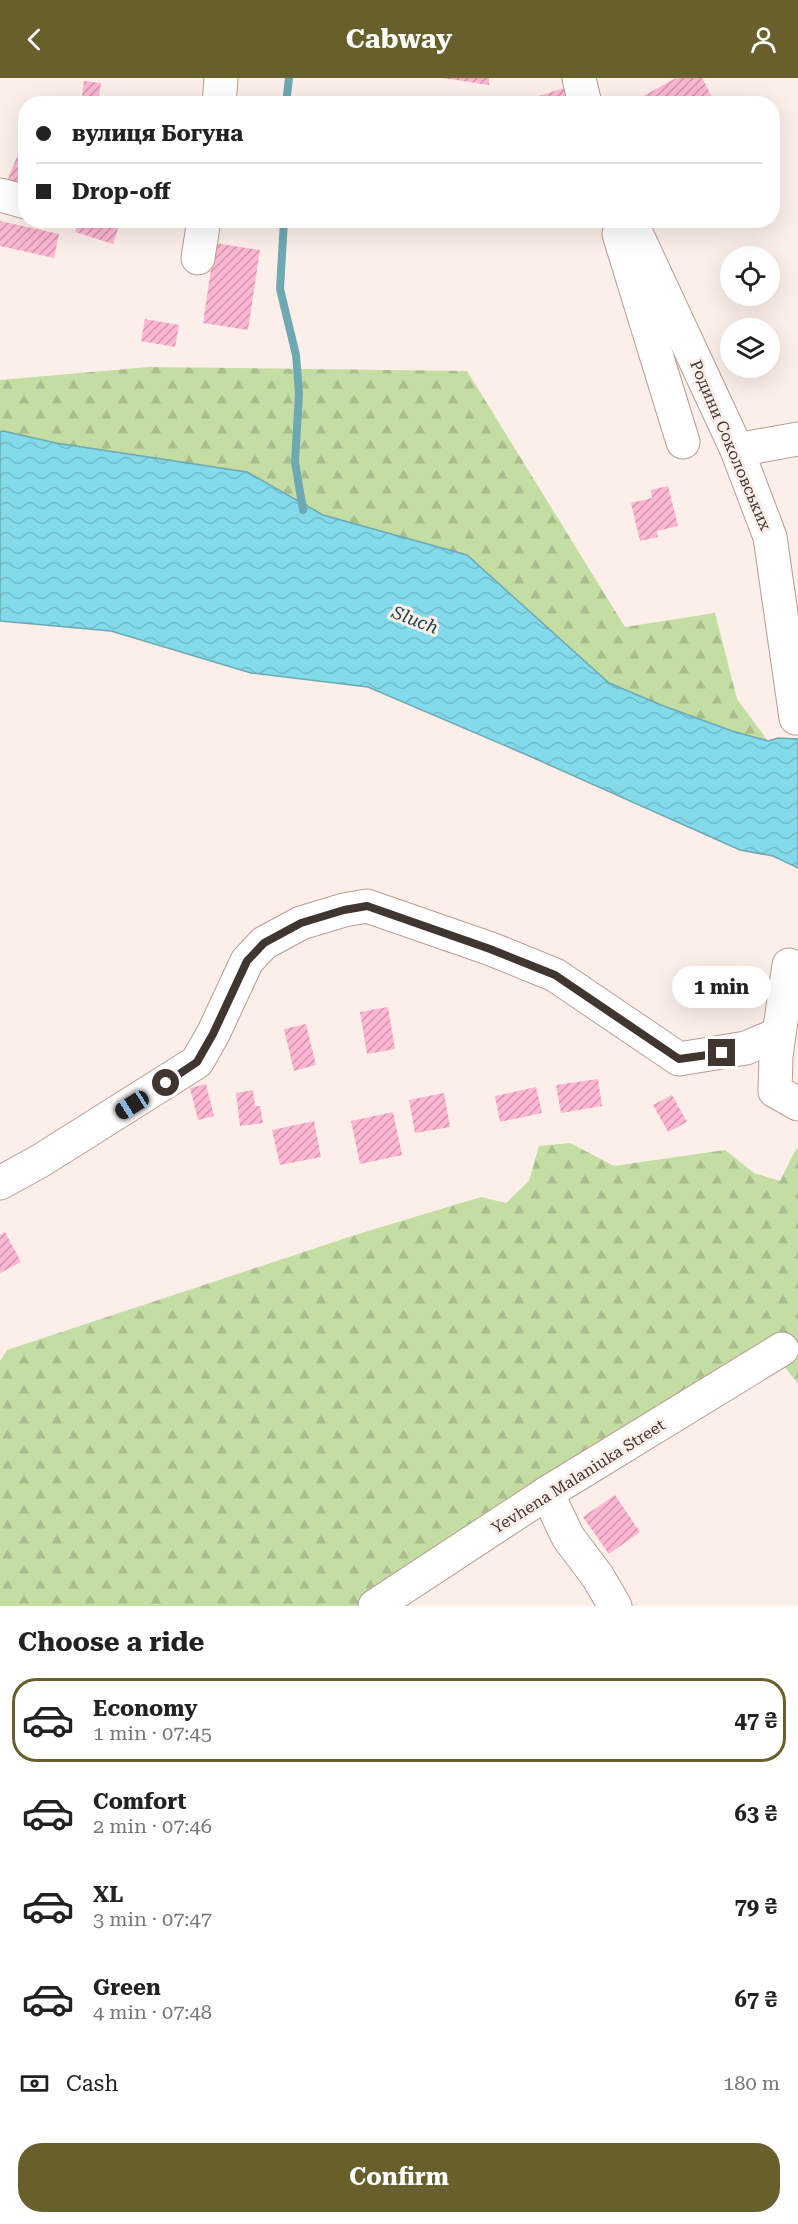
<!DOCTYPE html>
<meta charset="utf-8">
<style>
body{margin:0;font-family:"Roboto Serif",serif;background:#f2f2f2;color:#222;height:100vh;display:flex;flex-direction:column;font-size:22px;white-space:nowrap}
*{box-sizing:border-box;margin:0}
p{font-size:20px;color:#767676}
.icon{flex:none;width:33px;height:33px;fill:none;stroke:currentColor;stroke-width:2;stroke-linecap:round;stroke-linejoin:round}
.map{position:relative;height:1528px;overflow:hidden}
.panel{display:flex;flex-direction:column;background:#fff;flex:1}
.panel>*{flex:none}
.guide{position:absolute;left:18px;top:18px;width:762px;height:132px;border-radius:24px;box-shadow:0 6px 24px #0002;display:grid;align-content:center;height:132px;padding:0 18px;background:#fff}
.tools{position:absolute;left:720px;top:168px;display:grid;gap:12px}
.tools a{display:grid;place-items:center;width:60px;height:60px;border-radius:50%;background:#fff;box-shadow:0 6px 24px #0002;font-size:30px}
.end{position:absolute;width:27px;height:27px;margin:-14px;border:8px solid #413530;background:#fff;box-shadow:0 0 0 3px #fff}
.from{border-radius:50%}
.bubble{position:absolute;height:42px;border-radius:21px;background:#fff;box-shadow:0 6px 24px #0002;font-size:20px;font-weight:700;line-height:42px;text-align:center}
.car{position:absolute;width:18px;height:36px;margin:-18px -9px;border-radius:8px;box-shadow:0 0 4px 2px #0007;background:linear-gradient(#222 24%,#8ab4d8 0 40%,#222 0 76%,#8ab4d8 0 86%,#222 0)}
.guide b{display:flex;align-items:center;gap:21px;height:57px;font-size:22px}
.guide b+b{border-top:2px solid #e0e0e0}
.guide i{width:15px;height:15px;background:#222}
ul{padding:0;list-style:none}
li{display:flex;align-items:center;gap:18px;height:84px;margin:0 12px 9px;padding:0 6px;border:3px solid transparent;border-radius:24px}
li div{flex:1}
li b{display:block;font-size:22px}
li em{font-style:normal;font-weight:700}
li.on{border-color:#68602c}
li>.icon{width:54px;height:54px;stroke-width:1.5}
h2{padding:0 18px;font-size:27px;line-height:72px}
.pay{display:flex;align-items:center;gap:15px;height:66px;padding:0 18px;font-size:22px}
.pay p{margin-inline-start:auto}
.cta{display:flex;gap:12px;margin-top:auto;padding:12px 18px}
.cta a{flex:1;height:69px;border-radius:24px;background:#68602c;color:#fff;font-size:24px;font-weight:700;line-height:69px;text-align:center}
header{display:flex;justify-content:space-between;align-items:center;height:78px;padding:0 18px;background:#68602c;color:#fff;font-size:27px;font-weight:700}
.map>svg:first-child{display:block}
</style>
<header><svg class="icon" aria-label="back" viewBox="0 0 24 24"><path d="M15 5l-7 7 7 7"/></svg>Cabway<svg class="icon" aria-label="person" viewBox="0 0 24 24"><circle cx="12" cy="8" r="4"/><path d="M4 21q1-7 8-7t8 7"/></svg></header>
<div class="map">
<svg width="798" height="1528" viewBox="0 0 798 1528">
<defs>
<pattern id="forest-firs" width="22" height="20" patternUnits="userSpaceOnUse" patternTransform="scale(1.5)"><rect width="22" height="20" fill="#c4dda3"/><path d="M5 1l3.5 6h-7zM16 11l3.5 6h-7z" fill="#aabe8d"/></pattern>
<pattern id="water-waves" width="16" height="10" patternUnits="userSpaceOnUse" patternTransform="scale(1.5)"><rect width="16" height="10" fill="#82daea"/><path d="M0 5q4-4 8 0t8 0" fill="none" stroke="#72bcc9"/></pattern>
<pattern id="building-hatch" width="6" height="6" patternUnits="userSpaceOnUse" patternTransform="scale(1.5)"><rect width="6" height="6" fill="#feb7d2"/><path d="M-1 1l2-2M0 6l6-6M5 7l2-2" fill="none" stroke="#cf96ab"/></pattern>
</defs>
<rect width="100%" height="100%" fill="#fcefea"/>
<!-- forest -->
<g fill="url(#forest-firs)">
<path d="M149,289L467,293L625,549L715,535L737,621L768,663L732,653L661,627L609,605L467,477L323,437L247,394L56,365L0,354V302Z"/>
<path d="M570,1065L614,1088L725,1072L754,1095L780,1103L796,1071L798,1070V1306L766,1265L372,1528H0V1283L7,1272L355,1157L481,1119L506,1125L529,1103L539,1068Z"/>
</g>
<!-- water -->
<path fill="url(#water-waves)" stroke="#6ea8b2" stroke-width="1.5" d="M3,353L56,365L247,394L323,437L467,477L609,605L661,627L732,653L768,663L778,660L798,661V790L773,778L740,772L527,677L368,609L251,595L111,553L0,543V354Z"/>
<g fill="none" stroke-linecap="round" stroke-linejoin="round">
<!-- stream -->
<g stroke="#6ea8b2" stroke-width="8">
<path d="M286,26L289,0"/>
<path d="M284,142L280,211L296,277L299,315L295,384L303,432"/>
</g>
</g>
<!-- building -->
<g fill="url(#building-hatch)">
<path d="M442,0H489V7Z"/>
<path d="M676,0H702L712,19L700,26H629Z"/>
<path d="M84,3L101,5L98,26H81Z"/>
<path d="M564,10L569,26H516V25Z"/>
<path d="M18,76L26,80V108L8,101Z"/>
<path d="M79,142H121L113,166L75,154Z"/>
<path d="M0,143L59,156L54,180L0,168Z"/>
<path d="M215,165L260,172L248,252L203,245Z"/>
<path d="M145,241L179,247L175,269L141,263Z"/>
<path d="M668,408L678,448L657,453L658,459L640,463L631,425L652,420L651,412Z"/>
<path d="M388,929L395,971L367,976L360,934Z"/>
<path d="M306,946L316,987L294,993L284,951Z"/>
<path d="M598,1001L602,1028L561,1035L556,1007Z"/>
<path d="M206,1006L214,1038L198,1042L190,1010Z"/>
<path d="M536,1009L542,1035L500,1044L495,1018Z"/>
<path d="M253,1012L255,1028H260L263,1045L240,1048L236,1015Z"/>
<path d="M444,1015L450,1049L415,1055L409,1022Z"/>
<path d="M672,1017L687,1044L668,1054L653,1027Z"/>
<path d="M393,1034L402,1077L360,1086L351,1043Z"/>
<path d="M314,1043L321,1079L280,1087L272,1052Z"/>
<path d="M5,1154L21,1184L0,1195V1157Z"/>
<path d="M615,1417L640,1454L609,1476L583,1439Z"/>
</g>
<g fill="none" stroke-linecap="round" stroke-linejoin="round">
<defs>
<g id="minor">
<path d="M579,0L585,26"/>
<path d="M219,26L221,0"/>
<path d="M0,117L26,124"/>
<path d="M630,142L737,372L770,459L796,640"/>
<path d="M619,156L683,364"/>
<path d="M198,180L204,142"/>
<path d="M737,372L798,361"/>
<path d="M789,887L776,978L775,1013L798,1026"/>
<path d="M0,1105L40,1083L197,984L213,956L247,883L264,865L301,845L344,832L367,828L491,871L555,897L679,981L746,970L779,956"/>
<path d="M547,1415L568,1459L598,1499L615,1528"/>
<path d="M375,1528L547,1415L782,1271"/>
</g>
</defs>
<!-- minor casing -->
<use href="#minor" stroke="#b99c90" stroke-width="35"/>
<!-- minor -->
<use href="#minor" stroke="#fff" stroke-width="33"/>
</g>
<g fill="none" stroke-linecap="round" stroke-linejoin="round">
<!-- route -->
<path stroke="#413530" stroke-width="8" d="M166,1005L197,984L213,956L247,883L264,865L301,845L344,832L367,828L490,871L555,897L679,981L722,975"/>
</g>
<g text-anchor="middle" stroke-width="6" stroke-linejoin="round" paint-order="stroke">
<!-- street labels -->
<g font-size="16" fill="#413530" stroke="#fcefea">
<text transform="translate(731 367) rotate(67)" y="6">Родини Соколовських</text>
<text transform="translate(578 1398) rotate(-32)" y="6">Yevhena Malaniuka Street</text>
</g>
<!-- water labels -->
<g font-size="18" font-style="italic" fill="#163f46" stroke="#fcefea">
<text transform="translate(415 542) rotate(21)" y="6">Sluch</text>
</g>
</g>
</svg>
<div class="tools">
<a><svg class="icon" aria-label="locate" viewBox="0 0 24 24"><circle cx="12" cy="12" r="6"/><path d="M12 2v4M12 18v4M2 12h4M18 12h4"/></svg></a>
<a><svg class="icon" aria-label="layers" viewBox="0 0 24 24"><path d="M12 4l9 5-9 5-9-5zM3 14l9 5 9-5"/></svg></a>
</div>
<i class="end from" style="left:166px;top:1005px"></i>
<i class="end" style="left:722px;top:975px"></i>
<div class="bubble" style="left:672px;top:888px;width:99px">1 min</div>
<i class="car" style="left:132px;top:1027px;rotate:238deg"></i>
<div class="guide">
<b><i class="from"></i>вулиця Богуна</b>
<b><i></i>Drop-off</b>
</div>
</div>
<section class="panel">
<h2>Choose a ride</h2>
<ul>
<li class="on"><svg class="icon" aria-label="car" viewBox="0 0 24 24"><path d="M5 17H2v-5l4-1 3-4h7l3 4 3 1v5h-3M9 17h6M6 11h13"/><circle cx="7" cy="17" r="2"/><circle cx="17" cy="17" r="2"/></svg><div><b>Economy</b><p>1 min · 07:45</p></div><em>47 ₴</em></li>
<li><svg class="icon" aria-label="car" viewBox="0 0 24 24"><path d="M5 17H2v-5l4-1 3-4h7l3 4 3 1v5h-3M9 17h6M6 11h13"/><circle cx="7" cy="17" r="2"/><circle cx="17" cy="17" r="2"/></svg><div><b>Comfort</b><p>2 min · 07:46</p></div><em>63 ₴</em></li>
<li><svg class="icon" aria-label="car" viewBox="0 0 24 24"><path d="M5 17H2v-5l4-1 3-4h7l3 4 3 1v5h-3M9 17h6M6 11h13"/><circle cx="7" cy="17" r="2"/><circle cx="17" cy="17" r="2"/></svg><div><b>XL</b><p>3 min · 07:47</p></div><em>79 ₴</em></li>
<li><svg class="icon" aria-label="car" viewBox="0 0 24 24"><path d="M5 17H2v-5l4-1 3-4h7l3 4 3 1v5h-3M9 17h6M6 11h13"/><circle cx="7" cy="17" r="2"/><circle cx="17" cy="17" r="2"/></svg><div><b>Green</b><p>4 min · 07:48</p></div><em>67 ₴</em></li>
</ul>
<div class="pay"><svg class="icon" aria-label="cash" viewBox="0 0 24 24"><path d="M3 7h18v10H3z"/><circle cx="12" cy="12" r="2"/></svg>Cash<p>180 m</p></div>
<div class="cta"><a>Confirm</a></div>
</section>
